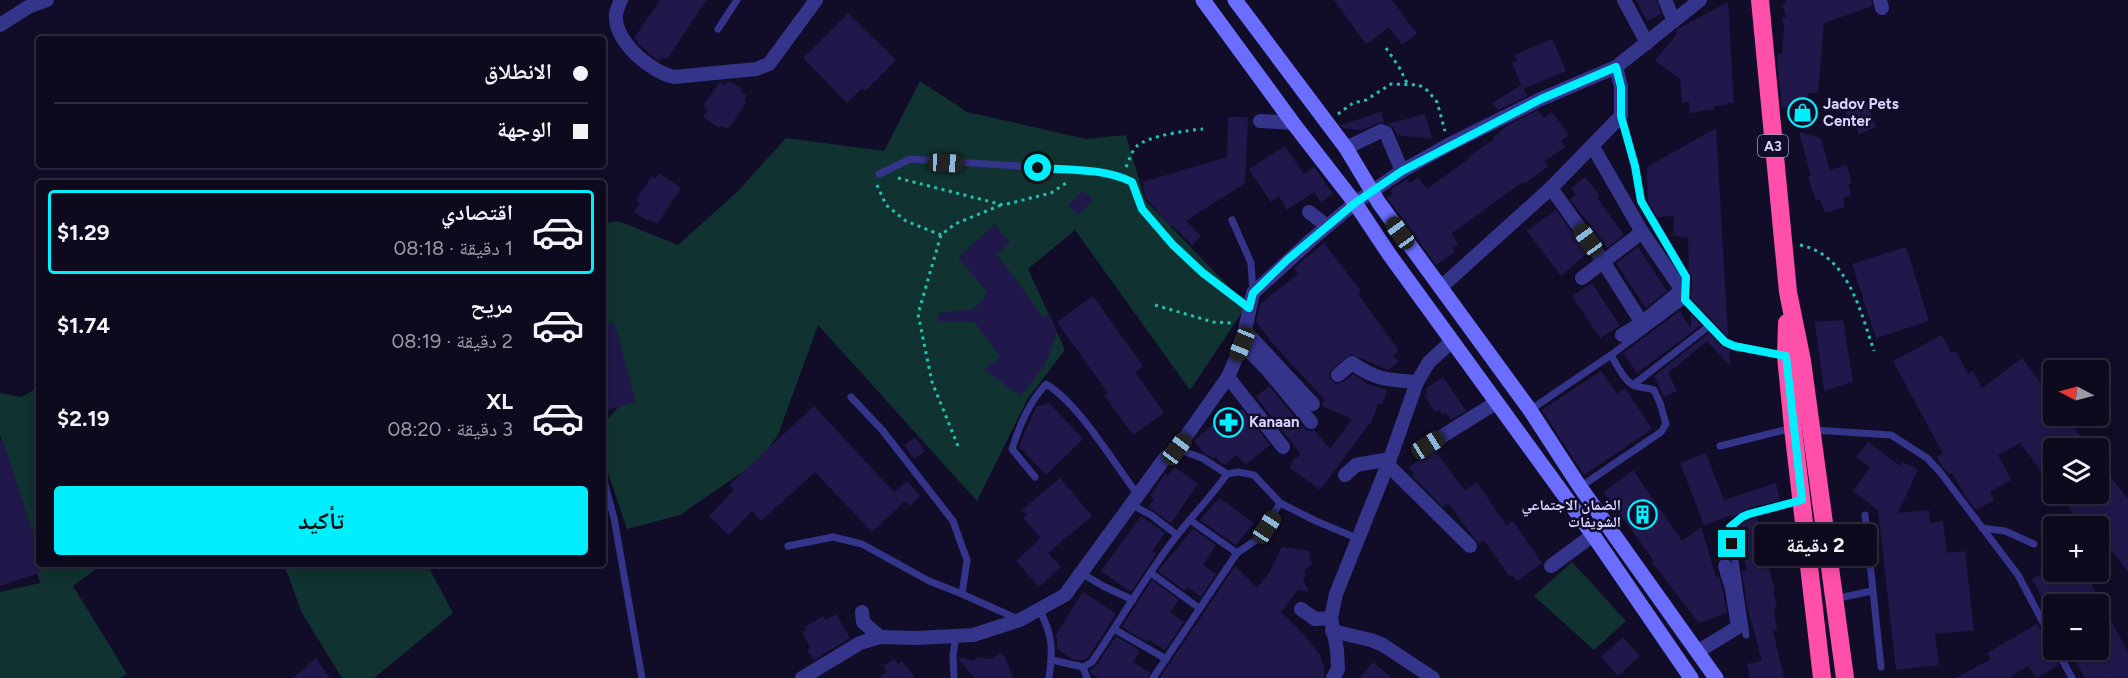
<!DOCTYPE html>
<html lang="ar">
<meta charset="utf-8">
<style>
body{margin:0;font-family:Figtree,"Noto Naskh Arabic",sans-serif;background:#1b182b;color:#f1f3f6;direction:rtl;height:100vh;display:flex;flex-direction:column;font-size:22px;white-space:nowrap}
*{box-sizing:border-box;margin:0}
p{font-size:20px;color:#9a9aa4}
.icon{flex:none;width:33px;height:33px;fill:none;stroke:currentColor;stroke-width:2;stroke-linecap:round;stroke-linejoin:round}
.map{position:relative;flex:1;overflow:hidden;direction:ltr}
.details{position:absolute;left:36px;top:180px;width:570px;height:387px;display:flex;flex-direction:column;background:#0d0a1e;border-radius:6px;box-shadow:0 3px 15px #0003,0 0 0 2px #2d2b3c;direction:rtl}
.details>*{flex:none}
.guide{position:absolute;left:36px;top:36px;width:570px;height:132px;border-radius:6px;box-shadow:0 3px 15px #0003,0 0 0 2px #2d2b3c;direction:rtl;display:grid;align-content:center;height:132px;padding:0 18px;background:#0d0a1e}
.needle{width:39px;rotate:276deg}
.fabs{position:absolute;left:2043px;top:360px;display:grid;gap:12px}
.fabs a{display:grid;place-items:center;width:66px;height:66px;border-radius:6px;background:#0d0a1e;box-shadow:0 3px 15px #0003,0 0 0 2px #2d2b3c;font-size:30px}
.end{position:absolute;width:27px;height:27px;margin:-14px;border:8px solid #00efff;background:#111;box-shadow:0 0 0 3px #111}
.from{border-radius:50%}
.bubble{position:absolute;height:42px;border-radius:6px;background:#0d0a1e;box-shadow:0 3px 15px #0003,0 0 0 2px #2d2b3c;font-size:20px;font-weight:700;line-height:42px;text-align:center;direction:rtl}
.car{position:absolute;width:18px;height:36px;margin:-18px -9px;border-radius:8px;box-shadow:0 0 4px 2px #0007;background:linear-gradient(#222 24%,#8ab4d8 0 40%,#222 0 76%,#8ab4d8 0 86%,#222 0)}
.guide b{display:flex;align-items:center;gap:21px;height:57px;font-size:22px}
.guide b+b{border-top:2px solid #2d2b3c}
.guide i{width:15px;height:15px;background:#f1f3f6}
ul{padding:10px 0 0;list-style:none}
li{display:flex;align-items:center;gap:18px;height:84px;margin:0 12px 9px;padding:0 6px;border:3px solid transparent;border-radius:6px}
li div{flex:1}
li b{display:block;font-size:22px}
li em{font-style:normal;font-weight:700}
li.selected{border-color:#00efff}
li>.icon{width:54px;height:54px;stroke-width:1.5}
.primary-button{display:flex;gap:12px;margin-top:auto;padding:12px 18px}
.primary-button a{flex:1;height:69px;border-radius:6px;background:#00efff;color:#111;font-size:24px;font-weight:700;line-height:69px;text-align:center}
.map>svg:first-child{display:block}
</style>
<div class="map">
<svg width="2128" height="678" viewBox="0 0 2128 678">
<rect width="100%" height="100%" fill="#110d28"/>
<!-- green -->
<g fill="#103230">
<path d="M920,81L967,112L1086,139L1126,135L1145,200L1240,298L1244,309L1190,390L1075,230L1028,269L1065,350L1028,398L977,501L818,325L778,435L760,460L680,515L627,529L603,458V424L629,395L603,347V223L618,221L678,245L737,192L786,138L884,151Z"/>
<path d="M39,387V564H103L73,586L127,674L120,678H0V592L40,583L0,435V393L21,397Z"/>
<path d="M1572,562L1626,621L1594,650L1534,596Z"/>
<path d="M284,564H427L453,613L374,678H342L302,613Z"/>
</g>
<!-- building -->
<g fill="#20184a">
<path d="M660,0H706L667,59L663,57L659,61L642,47L637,43L639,41L634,38Z"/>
<path d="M1334,0H1392L1417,34L1402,45L1389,27L1366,44Z"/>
<path d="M1636,0H1656L1661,14L1647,21Z"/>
<path d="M1785,0H1871L1872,6L1824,23L1818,93H1808L1806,109L1782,107L1777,60L1778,54H1782L1784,27L1782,18L1786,17L1782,4L1786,3Z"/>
<path d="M1728,2L1734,103H1727V105L1714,106L1715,109L1690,113L1689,102L1682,103L1680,79L1655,61L1677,34L1676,30Z"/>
<path d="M848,13L896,60L865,91L862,88L847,103L803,58Z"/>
<path d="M1552,39L1566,71L1523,89L1528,96L1498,110L1492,103L1520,86L1522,87L1512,63L1517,61L1514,55Z"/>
<path d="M729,81L742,89L740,91L747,96L744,100L747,102L728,129L720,126L719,128L703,117L708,110L703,106L720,82L725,85Z"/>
<path d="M1865,97L1876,127L1859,134L1853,118L1848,119L1843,105Z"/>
<path d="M1538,110L1544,118L1552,112L1569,135L1561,141L1565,147L1545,161L1549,166L1524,184L1523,182L1451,234L1458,244L1452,249L1455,252L1436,265L1387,198L1393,194L1390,190L1407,179L1410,183L1418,177L1427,189L1469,159L1468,157L1494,139L1493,138L1508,125Z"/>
<path d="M1381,112L1384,123H1378L1362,130L1343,128L1341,125Z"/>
<path d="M1425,114L1432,139L1397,135L1393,127L1387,124Z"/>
<path d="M1228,117H1248L1245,183L1186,221L1201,236L1192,245L1172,225L1170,226L1145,197L1143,182L1227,157Z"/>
<path d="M1716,128L1728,337L1691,298L1692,277L1689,271L1688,238L1673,235L1674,216L1657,217L1648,202L1647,167Z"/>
<path d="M1799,132L1821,138L1830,170L1847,165L1852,183L1848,185L1851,195L1843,198L1845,207L1825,213L1820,199L1816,201L1808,177L1811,176Z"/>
<path d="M1285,146L1304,174L1314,167L1333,194L1321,202L1314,192L1287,210L1279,196L1271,202L1249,169Z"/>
<path d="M659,173L681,188L657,224L649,219L648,221L634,212L640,203L636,200L652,176L655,179Z"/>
<path d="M1585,177L1600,196L1597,198L1624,235L1607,248L1570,199L1576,195L1571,188Z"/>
<path d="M1083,190L1093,201L1078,215L1068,205Z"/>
<path d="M1556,210L1587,253L1561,276L1527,231Z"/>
<path d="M994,224L1010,242L997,254L1044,318L1049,314L1057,331L1046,363L1021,396L984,370L1000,357L974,322L938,321V313L973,309L988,293L958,258Z"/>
<path d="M1324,243L1361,291L1358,294L1399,351L1393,355L1399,362L1388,370L1351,354L1330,371L1329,377L1336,384L1343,382L1353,374L1368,384L1387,390L1382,405L1378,404L1371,424H1369L1320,490L1289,467L1293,463L1291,462L1301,454L1256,397L1269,386L1304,428L1308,431L1314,430L1330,449L1352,419L1322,406L1324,399L1275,346L1256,322L1260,304L1298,274L1294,268Z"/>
<path d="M1638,247L1667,291L1646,308L1616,263Z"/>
<path d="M1906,247L1929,321L1876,338L1852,264Z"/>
<path d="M1592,283L1620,326L1600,338L1572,296Z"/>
<path d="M1093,296L1143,366L1135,372L1164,413L1133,435L1104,395L1108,393L1057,322Z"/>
<path d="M1680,311L1691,329V314L1701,325L1637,373L1623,353Z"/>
<path d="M1843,320L1853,382L1824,391L1815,322Z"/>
<path d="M614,322L636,402L603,411V326Z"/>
<path d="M1709,333L1721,346L1729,350L1730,366L1707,341L1668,373L1677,391L1664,397L1654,376Z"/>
<path d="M1942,335L1951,353L1956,351L1968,374L1973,371L1982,388L2022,358L2054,400V416H2065L2090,448H2054V488L2020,443L1998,455L2011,480L1990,492L1994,500L1976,510L1964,494L1952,473L1949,474L1942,466L1937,457L1943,454L1893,361Z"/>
<path d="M1601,371L1617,394L1625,388L1652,429L1584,475L1542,410Z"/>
<path d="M1443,377L1466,411L1451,420L1446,413L1443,415L1439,410L1435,412L1425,396L1428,394L1425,389Z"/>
<path d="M1049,403L1083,439L1046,475L1019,446L1036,407Z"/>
<path d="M814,406L894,492L907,481L920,496L910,506L905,501L872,532L815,472L761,521L752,511L729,535L709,516L734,490L729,485Z"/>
<path d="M1232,409L1236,414L1242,409L1270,445L1245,465L1237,455L1224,465L1215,457L1213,458L1204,453L1194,441Z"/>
<path d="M915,437L925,451L914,459L904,445Z"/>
<path d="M3,440L39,552V573L0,586V441Z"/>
<path d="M1868,442L1900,466L1902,462L1918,469L1898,513L1929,510L1930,523L1943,521L1947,553L1965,551L1974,630L1935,634L1939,665L1896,670L1878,510L1853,491L1870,467L1856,457Z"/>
<path d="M1435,451L1465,491L1477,482L1506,525L1513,521L1542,563L1517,581L1512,575L1510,577L1484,540L1479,544L1448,503L1443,507L1412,476L1414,474L1409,467L1428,454Z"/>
<path d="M1706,453L1724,500L1776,483L1780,500L1747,509L1733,517V515L1704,525L1680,463Z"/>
<path d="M2098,460L2128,499V572L2106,543L2098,548V526H2082L2058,494H2098Z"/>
<path d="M1175,467L1198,484L1171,523L1148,507L1154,499L1150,496L1165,474L1168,476Z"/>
<path d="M1633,470L1682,541L1701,527L1716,577H1719L1723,591L1727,613L1699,623L1652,562L1654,561L1604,492Z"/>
<path d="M1060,478L1092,516L1048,553L1061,567L1039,587L1016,561L1041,538L1023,518L1027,515L1022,510Z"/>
<path d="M1219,498L1254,523L1236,545L1200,520Z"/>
<path d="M1141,516L1165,533L1152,551L1156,554L1131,592L1101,571Z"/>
<path d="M1757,518L1775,591H1773L1777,608L1774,609L1777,630L1773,631L1784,678H1750L1747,664L1762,661L1747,605L1742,571L1747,570L1737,529L1745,522Z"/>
<path d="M1193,529L1216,545L1203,565L1216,574L1201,597L1188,587L1185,591L1158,571Z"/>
<path d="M1282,547L1310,551L1309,559L1313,564L1304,570L1306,575L1303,579L1309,592L1298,590L1281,612L1305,636L1320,655L1324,668V678H1160L1235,566L1257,588L1270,571Z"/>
<path d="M2046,572H2085L2128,652V678H2085L2073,657L2068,659L2063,650H2098V604H2045L2032,579Z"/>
<path d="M1152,580L1179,600L1170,612L1184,622L1165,650L1148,639L1146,641L1122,627Z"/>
<path d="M1083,592L1116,614L1088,658L1082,661L1072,659L1057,649V639L1055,636Z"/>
<path d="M836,614L850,638L814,660L807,650L811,648L802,633L807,630L805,627L823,616L826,620Z"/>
<path d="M2037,624L2052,648V653L2059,665L2036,678L2028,666L2008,678H1956L1991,659L1987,653Z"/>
<path d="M1116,636L1140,651L1133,662L1150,673L1147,678H1099L1091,673L1090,670L1097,665Z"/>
<path d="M1623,637L1640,656L1618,676L1601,657Z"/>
<path d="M1000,653L1005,657L1013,678H975L959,660V657L975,661L976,657L992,659Z"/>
<path d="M316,658L330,678H293Z"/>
<path d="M894,659L898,664L902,661L915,678H878L887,672L883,666Z"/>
<path d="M1373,662L1392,678H1359Z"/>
</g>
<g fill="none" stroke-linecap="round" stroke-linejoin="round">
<!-- path -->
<g stroke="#24c2b3" stroke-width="3" stroke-dasharray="3 4.5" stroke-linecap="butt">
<path d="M1386,48L1399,67L1408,85"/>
<path d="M1338,114L1353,103L1366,100L1391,84L1419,85L1428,91L1437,102L1445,131"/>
<path d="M1126,167C1129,161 1132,150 1137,146C1147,136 1189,130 1203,129"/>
<path d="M898,178L1003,205L1051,193L1069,181"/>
<path d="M877,185L886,205L906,221L941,235"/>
<path d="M1800,245C1848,255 1860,310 1874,351"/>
<path d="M1155,305L1213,322L1233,323"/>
<path d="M958,446L932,382L918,314L941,235L955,224L1001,205"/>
</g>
<!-- lane -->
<g stroke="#34348b" stroke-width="7">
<path d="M718,29L737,0"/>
<path d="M1621,116L1635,166L1641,201L1686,277L1685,300L1725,342L1734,346L1785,356"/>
<path d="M879,174L910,159L1093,171L1120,176L1132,182L1142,209L1173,245L1203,273L1249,308"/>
<path d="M1232,220L1251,263L1253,293"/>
<path d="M1633,385L1709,326"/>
<path d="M851,397L883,431L953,521L967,560L962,594"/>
<path d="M1530,410L1611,355L1685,300"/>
<path d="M1814,430L1891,435L1927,458L1940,472L2018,575L2054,643"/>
<path d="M1720,446L1793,428"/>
<path d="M1177,449L1202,458L1227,474"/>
<path d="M1035,477L1012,449C1020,424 1029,403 1046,384C1080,405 1113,462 1138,495"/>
<path d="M603,478L614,518L642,678"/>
<path d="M1580,487L1661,432L1666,424L1660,403L1654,390C1647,387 1641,388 1635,386C1624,381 1617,365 1611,355"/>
<path d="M1132,505L1151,515L1177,535"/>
<path d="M1865,515L1881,667"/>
<path d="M1190,520L1237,553"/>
<path d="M1982,528L2005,531L2034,544"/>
<path d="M788,546L833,537L862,544L929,581L962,594L1018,619"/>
<path d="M1081,573L1103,586L1133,600"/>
<path d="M1151,573L1199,608"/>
<path d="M1834,599L1872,591"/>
<path d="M1039,609C1053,635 1053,649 1049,678"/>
<path d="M1114,629L1166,659"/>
<path d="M1746,635L1730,527L1742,517L1749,514L1801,500"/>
<path d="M2057,650L2072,678"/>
<path d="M1052,660L1083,667L1092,662C1117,625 1140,586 1166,550C1185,523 1208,501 1227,474L1238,472L1254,475L1280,503L1316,521L1359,539"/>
<path d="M1083,667L1087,678"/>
<path d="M954,678L953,655L956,636"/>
<path d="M1153,678L1237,553L1259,538L1280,503"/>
</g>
<!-- street -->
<g stroke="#34348b" stroke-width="14">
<path d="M621,0C619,4 617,9 616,14C614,41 650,72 674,77L756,69L769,64L816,0"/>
<path d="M1624,0L1647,43"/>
<path d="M1665,0L1674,21"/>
<path d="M1880,0L1882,8"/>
<path d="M0,25L28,7L47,0"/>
<path d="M1260,121L1293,123"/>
<path d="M1346,148L1381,131L1386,133L1402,171"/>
<path d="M1551,188L1599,255L1642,323"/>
<path d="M1309,212L1327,226"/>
<path d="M1582,278L1642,232L1593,147"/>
<path d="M1440,288L1551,188L1621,116V87L1616,67"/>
<path d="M1245,331L1313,404"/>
<path d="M1622,335L1642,323L1682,290L1642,232"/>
<path d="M1242,344L1266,368L1311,422"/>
<path d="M1338,375L1352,363C1376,380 1388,380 1417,382"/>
<path d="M1228,377L1283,447"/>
<path d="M1428,445L1497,402"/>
<path d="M1388,465L1470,546"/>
<path d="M1345,475L1356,465L1390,459"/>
<path d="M1551,566L1593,535"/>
<path d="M1301,609L1315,619L1331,618"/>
<path d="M862,612L863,622L880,637"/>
<path d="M1332,631L1371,640L1383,645L1433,678"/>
<path d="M1697,652L1738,627L1732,589L1725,566"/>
<path d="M802,678L860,643L880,637L917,638L973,635L1020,620L1065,595L1165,458L1177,449L1228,377L1242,344L1253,293L1311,240L1355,203L1402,171L1450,144L1541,99L1616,67L1700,0"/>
<path d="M1333,678L1338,669L1337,650L1331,618L1336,594L1390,459L1417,382L1429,362L1452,341"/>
</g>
<!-- secondary -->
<g stroke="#6b6dff" stroke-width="15">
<path d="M1203,0L1293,123L1355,203L1389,254L1593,535L1691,678"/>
<path d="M1235,0L1346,148L1379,203L1530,410L1580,487L1716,678"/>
</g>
<!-- highway -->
<g stroke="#ff4faa" stroke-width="18">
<path d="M1760,0L1788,292L1802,361L1845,678"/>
<path d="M1787,323L1786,356L1793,428L1822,678"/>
</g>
</g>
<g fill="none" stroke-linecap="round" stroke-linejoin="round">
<!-- route -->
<path stroke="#00efff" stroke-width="8" d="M1038,168C1069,170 1104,168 1132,182L1142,209L1173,245L1203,273L1249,308L1253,293L1287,260L1355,203L1402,171L1541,99L1616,67L1621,87V116L1635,166L1641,201L1686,277L1685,300L1725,342L1734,346L1786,356L1802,500L1749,514L1742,517L1730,527L1732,544"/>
</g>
<!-- icons -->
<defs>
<symbol id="shop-ring" viewBox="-11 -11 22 22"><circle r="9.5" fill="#110d28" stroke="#00efff" stroke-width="1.5"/><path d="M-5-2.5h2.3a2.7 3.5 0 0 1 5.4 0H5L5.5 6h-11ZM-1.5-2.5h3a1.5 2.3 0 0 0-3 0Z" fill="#00efff"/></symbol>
<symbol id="pharmacy-ring" viewBox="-11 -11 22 22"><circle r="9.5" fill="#110d28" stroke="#00efff" stroke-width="1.5"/><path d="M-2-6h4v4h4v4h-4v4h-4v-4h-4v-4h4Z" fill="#00efff"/></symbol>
<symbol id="building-ring" viewBox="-11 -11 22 22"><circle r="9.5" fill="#110d28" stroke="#00efff" stroke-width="1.5"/><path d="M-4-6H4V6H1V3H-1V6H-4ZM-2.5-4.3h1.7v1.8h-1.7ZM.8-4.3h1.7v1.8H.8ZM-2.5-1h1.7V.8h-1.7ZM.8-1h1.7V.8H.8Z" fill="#00efff"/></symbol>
</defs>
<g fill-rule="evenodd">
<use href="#shop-ring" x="1786" y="96" width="33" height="33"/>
<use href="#pharmacy-ring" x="1212" y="406" width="33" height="33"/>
<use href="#building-ring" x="1626" y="498" width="33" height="33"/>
</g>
<g text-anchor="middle" stroke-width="5" stroke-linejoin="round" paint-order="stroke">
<!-- shield labels -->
<rect fill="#110d28" stroke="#9c98be" stroke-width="1.5" x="1758" y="135" width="30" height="22" rx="4.5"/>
<g font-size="14" font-weight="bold" fill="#d7d4ff">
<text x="1773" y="151">A3</text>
</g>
<!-- poi labels -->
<g font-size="15" font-weight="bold" fill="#d7d4ff" stroke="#110d28" text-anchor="start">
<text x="1823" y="109">Jadov Pets<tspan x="1823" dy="17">Center</tspan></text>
<text x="1249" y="427">Kanaan</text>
<text x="1621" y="510" text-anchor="end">الضمان الاجتماعي<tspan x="1621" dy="17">الشويفات</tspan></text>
</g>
</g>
</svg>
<div class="fabs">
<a><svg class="needle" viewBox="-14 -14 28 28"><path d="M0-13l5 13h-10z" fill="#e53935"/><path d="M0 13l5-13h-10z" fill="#9a9aa4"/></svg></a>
<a><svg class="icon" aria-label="layers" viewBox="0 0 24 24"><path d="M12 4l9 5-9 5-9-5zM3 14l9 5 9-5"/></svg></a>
<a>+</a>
<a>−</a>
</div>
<i class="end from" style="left:1038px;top:168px"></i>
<i class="end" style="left:1732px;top:544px"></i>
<div class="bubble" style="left:1754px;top:524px;width:123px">2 دقيقة</div>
<i class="car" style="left:946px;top:163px;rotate:93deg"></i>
<i class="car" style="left:1400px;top:233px;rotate:324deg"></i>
<i class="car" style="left:1588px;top:240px;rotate:324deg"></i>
<i class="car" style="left:1242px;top:344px;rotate:202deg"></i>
<i class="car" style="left:1428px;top:445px;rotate:58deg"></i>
<i class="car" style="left:1177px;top:449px;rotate:37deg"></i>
<i class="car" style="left:1267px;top:527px;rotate:33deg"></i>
<div class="guide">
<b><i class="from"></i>الانطلاق</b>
<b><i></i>الوجهة</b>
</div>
<section class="details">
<ul>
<li class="selected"><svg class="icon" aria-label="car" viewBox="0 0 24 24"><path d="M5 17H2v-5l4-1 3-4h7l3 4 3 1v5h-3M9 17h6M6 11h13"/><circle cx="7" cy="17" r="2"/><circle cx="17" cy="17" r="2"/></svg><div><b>اقتصادي</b><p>1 دقيقة · 08:18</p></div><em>$1.29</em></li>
<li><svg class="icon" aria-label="car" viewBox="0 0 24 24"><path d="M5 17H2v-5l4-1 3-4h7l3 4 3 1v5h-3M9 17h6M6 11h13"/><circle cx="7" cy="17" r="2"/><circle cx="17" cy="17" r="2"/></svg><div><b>مريح</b><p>2 دقيقة · 08:19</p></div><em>$1.74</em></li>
<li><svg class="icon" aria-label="car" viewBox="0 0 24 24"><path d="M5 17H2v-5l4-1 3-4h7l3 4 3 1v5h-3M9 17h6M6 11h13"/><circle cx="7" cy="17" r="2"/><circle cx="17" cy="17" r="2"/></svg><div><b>XL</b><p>3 دقيقة · 08:20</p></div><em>$2.19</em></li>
</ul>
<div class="primary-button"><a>تأكيد</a></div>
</section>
</div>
